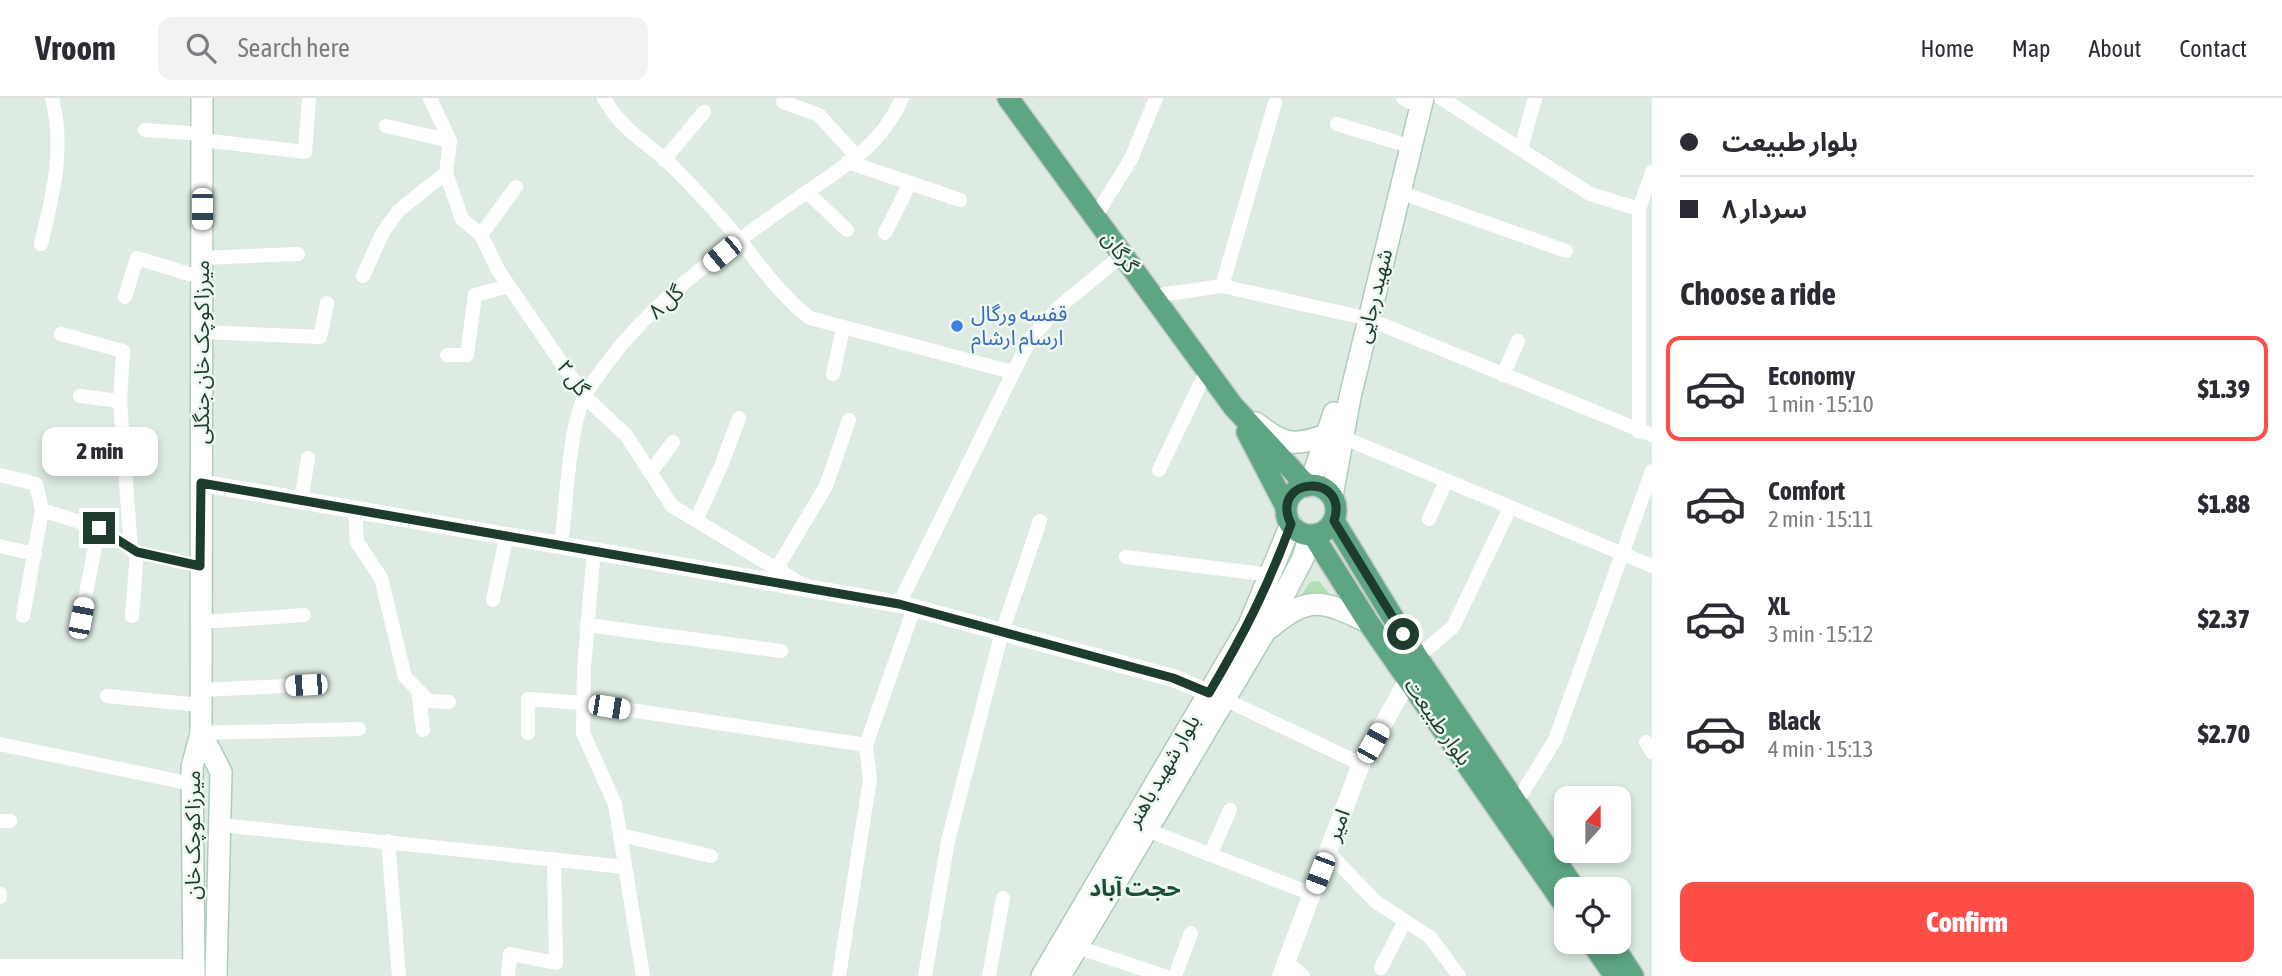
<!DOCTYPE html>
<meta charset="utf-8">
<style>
body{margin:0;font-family:"Asap Condensed","Noto Sans Arabic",sans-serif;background:#f2f2f3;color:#2b2b33;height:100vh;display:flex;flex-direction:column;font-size:26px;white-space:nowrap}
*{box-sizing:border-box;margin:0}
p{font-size:23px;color:#7c7c81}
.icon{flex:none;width:38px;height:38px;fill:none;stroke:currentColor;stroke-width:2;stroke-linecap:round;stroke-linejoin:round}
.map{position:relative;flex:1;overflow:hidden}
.panel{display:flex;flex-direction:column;background:#fff;width:630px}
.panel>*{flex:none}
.guide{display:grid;align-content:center;height:154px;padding:0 28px;background:#fff}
.needle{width:46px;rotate:21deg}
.fabs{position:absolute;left:1554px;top:688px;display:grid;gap:14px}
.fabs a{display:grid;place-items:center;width:77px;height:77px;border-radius:14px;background:#fff;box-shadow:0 4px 10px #0003;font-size:35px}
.end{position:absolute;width:32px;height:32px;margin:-16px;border:9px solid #1d3c2d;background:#fff;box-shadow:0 0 0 4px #fff}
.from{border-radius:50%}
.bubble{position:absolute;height:49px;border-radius:14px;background:#fff;box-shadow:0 4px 10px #0003;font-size:23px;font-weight:800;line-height:49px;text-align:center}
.car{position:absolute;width:21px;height:42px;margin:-21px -10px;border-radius:9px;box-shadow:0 0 5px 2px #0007;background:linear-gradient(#fff 24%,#345 0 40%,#fff 0 76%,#345 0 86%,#fff 0)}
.guide b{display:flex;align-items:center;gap:24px;height:66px;font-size:26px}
.guide b+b{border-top:2px solid #e1e1e2}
.guide i{width:18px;height:18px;background:#2b2b33}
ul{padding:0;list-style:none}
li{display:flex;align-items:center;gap:21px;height:105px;margin:0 14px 10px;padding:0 14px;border:4px solid transparent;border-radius:14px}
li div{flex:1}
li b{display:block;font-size:26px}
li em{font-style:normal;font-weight:800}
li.selected{border-color:#ff4d47}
li>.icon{width:63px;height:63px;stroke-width:1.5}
h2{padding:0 28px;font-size:32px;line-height:84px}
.button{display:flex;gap:14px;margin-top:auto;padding:14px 28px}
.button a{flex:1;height:80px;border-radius:14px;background:#ff4d47;color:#fff;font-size:28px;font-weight:800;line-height:80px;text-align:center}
header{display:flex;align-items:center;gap:42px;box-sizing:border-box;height:98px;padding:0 35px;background:#fff;border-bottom:2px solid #e1e1e2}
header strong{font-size:33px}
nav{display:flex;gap:38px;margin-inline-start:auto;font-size:24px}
.search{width:490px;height:63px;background:#f2f2f3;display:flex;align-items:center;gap:18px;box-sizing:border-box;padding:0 24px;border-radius:14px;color:#7c7c81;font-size:26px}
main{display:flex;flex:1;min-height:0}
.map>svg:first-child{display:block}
</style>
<header>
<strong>Vroom</strong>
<div class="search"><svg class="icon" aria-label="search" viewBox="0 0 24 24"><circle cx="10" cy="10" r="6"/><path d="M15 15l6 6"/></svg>Search here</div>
<nav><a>Home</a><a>Map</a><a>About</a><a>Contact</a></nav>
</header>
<main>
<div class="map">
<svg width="1652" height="878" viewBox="0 0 1652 878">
<rect width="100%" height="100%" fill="#ddebe2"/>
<!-- green -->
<path fill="#b3dfb6" d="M1319,483L1331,498L1298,502L1310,484Z"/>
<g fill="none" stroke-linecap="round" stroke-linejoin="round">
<defs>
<g id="secondary">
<path d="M1256,325C1286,349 1294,348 1330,336"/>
<path d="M1310,387L1334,315"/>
<path d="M1332,398L1350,299L1423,0"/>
<path d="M1271,529C1310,495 1325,504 1368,524"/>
<path d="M201,635L221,674L216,878"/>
<path d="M194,878L192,669L201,635L202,0"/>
<path d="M1042,878L1249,527L1291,426"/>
<path d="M1060,878L1264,535L1303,460L1310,437"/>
</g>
<g id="primary">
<path d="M1008,0L1233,308L1307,388"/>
<path d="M1247,334L1286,409"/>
<circle cx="1311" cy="412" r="25"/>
<path d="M1334,423L1417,559L1575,791"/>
<path d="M1313,437L1368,524L1566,809"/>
<path d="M1591,844L1615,878"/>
<path d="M1611,844L1633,878"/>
</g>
</defs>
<!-- secondary casing -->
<use href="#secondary" stroke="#afccbb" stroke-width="24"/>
<!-- primary casing -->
<use href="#primary" stroke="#c0c8c4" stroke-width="24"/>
<!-- minor -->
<g stroke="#fff" stroke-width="14">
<path d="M430,0L450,43L446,75L462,121L481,137L498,172L584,298L626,337L672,408L805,488"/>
<path d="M604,0C624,36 650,45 676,72C699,95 721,119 741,144C763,171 782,199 810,220L1012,274"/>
<path d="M1403,0L1409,4"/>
<path d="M1441,0L1590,96L1639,111"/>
<path d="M783,4L819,17L857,59"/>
<path d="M1337,26L1399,45"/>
<path d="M386,28L450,43"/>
<path d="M145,32L202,36"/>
<path d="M202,42L305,54L309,0"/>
<path d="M1521,50L1535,0"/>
<path d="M664,62L704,14"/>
<path d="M848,64L960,102"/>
<path d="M807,94L847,132"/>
<path d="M1399,94L1566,153"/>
<path d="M1095,119L1131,61L1156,0"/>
<path d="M885,135L910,85"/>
<path d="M481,137L516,89"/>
<path d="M41,146C53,97 65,50 52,0"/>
<path d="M202,160L298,156"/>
<path d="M363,178L383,134L399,112L446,75"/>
<path d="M1222,188L1275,5"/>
<path d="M1153,198L1222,188L1356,218"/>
<path d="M125,199L137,160L202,180"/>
<path d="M1368,221L1652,337"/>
<path d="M202,234L320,239L327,205"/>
<path d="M61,236L123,253L120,303L131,452"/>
<path d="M447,257H467L475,197L509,188"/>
<path d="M833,276L843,231"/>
<path d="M1503,277L1518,243"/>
<path d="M80,298L120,303"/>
<path d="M1639,334V111L1652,74"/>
<path d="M1342,339L1652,468"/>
<path d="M1159,372L1207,272"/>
<path d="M651,374L673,344"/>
<path d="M0,377L36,386L42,412L99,430L137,454L199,468"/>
<path d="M301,402L308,360"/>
<path d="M355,411L357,444L381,480L405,579L429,603L449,604"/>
<path d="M1429,421L1446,383"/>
<path d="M696,422L721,368L739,320"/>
<path d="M561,446C567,404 568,336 584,299C588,289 596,281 602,272C652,201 731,147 801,98C844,68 881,49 902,0"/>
<path d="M0,448L35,456"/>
<path d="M594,451L584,570L583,635L615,706L643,878"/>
<path d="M1126,459L1272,477"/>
<path d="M777,470L826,388L849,322"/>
<path d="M493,502L507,436"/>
<path d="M899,506L1030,241L1059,209L1122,157"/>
<path d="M23,518L42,412"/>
<path d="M132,518L137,454"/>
<path d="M81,520L99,430"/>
<path d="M201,524L304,517"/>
<path d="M587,527L781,553"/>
<path d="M1417,559L1453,529L1510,410"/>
<path d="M201,592L306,587"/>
<path d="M418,592L423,632"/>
<path d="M107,598L201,607"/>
<path d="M1224,601L1361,666"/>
<path d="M201,635L359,631"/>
<path d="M528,635V601L583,605L866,647"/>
<path d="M1646,644L1652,654"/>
<path d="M0,646L192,686"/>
<path d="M1516,705L1555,642L1652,373"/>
<path d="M0,723H10"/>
<path d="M220,727L625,769"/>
<path d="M1147,732L1312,796"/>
<path d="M620,737L711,758"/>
<path d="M388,743L399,878"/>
<path d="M1328,754L1376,804L1430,839L1459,878"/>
<path d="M1210,757L1230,712"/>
<path d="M0,796V799"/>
<path d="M1077,849L1164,878"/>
<path d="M1286,864L1303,878"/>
<path d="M1381,870L1405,823"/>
<path d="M508,878L510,856L556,865L554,761"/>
<path d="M839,878L870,681L866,647L914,510"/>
<path d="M925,878L948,743L1002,534L1040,423"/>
<path d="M989,878L1003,800"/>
<path d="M1175,878L1191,835"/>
</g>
<!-- tertiary -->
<g stroke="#fff" stroke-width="18">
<path d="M201,385L899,506L1173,580L1209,595"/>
<path d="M0,870H194"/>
<path d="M1281,878L1361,666L1408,582"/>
</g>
<!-- secondary -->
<use href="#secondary" stroke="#fff" stroke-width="21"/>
<!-- primary -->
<use href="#primary" stroke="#5da583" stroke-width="21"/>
</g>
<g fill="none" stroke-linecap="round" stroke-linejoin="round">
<!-- route -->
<path stroke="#1d3c2d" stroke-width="9" d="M99,430L137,454L200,468L201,385L899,506L1173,580L1209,595C1243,538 1268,489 1291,426C1268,378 1350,374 1334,423L1403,536"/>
</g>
<!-- markers -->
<circle fill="#3f7fe0" stroke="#eef7f1" stroke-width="2.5" cx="957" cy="228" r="7"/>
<g text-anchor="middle" stroke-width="5" stroke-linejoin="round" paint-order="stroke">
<!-- street labels -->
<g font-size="21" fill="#1d3c2d" stroke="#eef7f1">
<text transform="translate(1120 154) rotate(54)" y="7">گرگان</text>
<text transform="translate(1374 198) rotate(-76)" y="7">شهید رجایی</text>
<text transform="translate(666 204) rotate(-42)" y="7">گل ۸</text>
<text transform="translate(202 254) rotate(-90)" y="7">میرزا کوچک خان جنگلی</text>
<text transform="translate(573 280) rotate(54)" y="7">گل ۲</text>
<text transform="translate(1438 624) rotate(55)" y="7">بلوار طبیعت</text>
<text transform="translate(1163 673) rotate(-60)" y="7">بلوار شهید باهنر</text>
<text transform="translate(1338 727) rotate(-69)" y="7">امیر</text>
<text transform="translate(193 737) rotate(-90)" y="7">میرزا کوچک خان</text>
</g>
<!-- shop labels -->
<g font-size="21" fill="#366cbe" stroke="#eef7f1" text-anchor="start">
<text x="971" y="223">قفسه ورگال<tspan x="971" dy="24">ارسام ارشام</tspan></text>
</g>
<!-- neighbourhood labels -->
<g font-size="23" font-weight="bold" fill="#184f36" stroke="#eef7f1">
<text x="1135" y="798">حجت آباد</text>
</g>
</g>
</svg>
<div class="fabs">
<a><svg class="needle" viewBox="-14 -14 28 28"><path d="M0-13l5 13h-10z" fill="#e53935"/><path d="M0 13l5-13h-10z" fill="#7c7c81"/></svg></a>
<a><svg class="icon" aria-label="locate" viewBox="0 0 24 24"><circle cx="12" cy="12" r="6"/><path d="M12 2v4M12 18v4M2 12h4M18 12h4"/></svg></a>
</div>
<i class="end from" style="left:1403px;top:536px"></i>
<i class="end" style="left:99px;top:430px"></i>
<div class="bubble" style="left:42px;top:329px;width:116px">2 min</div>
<i class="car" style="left:202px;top:111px;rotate:180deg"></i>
<i class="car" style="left:722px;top:156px;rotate:230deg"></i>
<i class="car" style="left:81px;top:520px;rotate:11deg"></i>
<i class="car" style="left:306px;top:587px;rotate:267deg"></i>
<i class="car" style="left:609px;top:609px;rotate:99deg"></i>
<i class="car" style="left:1373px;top:645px;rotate:29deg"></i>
<i class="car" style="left:1320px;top:775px;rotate:201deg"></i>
</div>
<section class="panel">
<div class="guide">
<b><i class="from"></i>بلوار طبیعت</b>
<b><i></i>سردار ۸</b>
</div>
<h2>Choose a ride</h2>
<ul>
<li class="selected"><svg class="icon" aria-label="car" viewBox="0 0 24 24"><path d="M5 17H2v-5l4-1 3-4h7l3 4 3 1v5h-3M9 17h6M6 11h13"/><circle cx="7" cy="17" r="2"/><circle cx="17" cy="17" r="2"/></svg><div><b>Economy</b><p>1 min · 15:10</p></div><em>$1.39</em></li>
<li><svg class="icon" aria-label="car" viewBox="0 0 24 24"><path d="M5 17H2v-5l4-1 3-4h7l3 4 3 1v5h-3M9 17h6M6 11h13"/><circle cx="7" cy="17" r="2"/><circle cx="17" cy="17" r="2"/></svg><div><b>Comfort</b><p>2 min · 15:11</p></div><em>$1.88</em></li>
<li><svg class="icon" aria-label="car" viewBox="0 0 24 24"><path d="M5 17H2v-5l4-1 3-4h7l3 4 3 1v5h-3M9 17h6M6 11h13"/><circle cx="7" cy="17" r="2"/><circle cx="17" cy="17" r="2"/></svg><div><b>XL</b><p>3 min · 15:12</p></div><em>$2.37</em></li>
<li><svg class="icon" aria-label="car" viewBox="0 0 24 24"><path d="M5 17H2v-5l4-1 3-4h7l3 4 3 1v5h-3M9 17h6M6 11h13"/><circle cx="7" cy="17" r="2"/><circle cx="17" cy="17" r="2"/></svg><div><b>Black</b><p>4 min · 15:13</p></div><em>$2.70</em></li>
</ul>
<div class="button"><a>Confirm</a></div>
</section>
</main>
